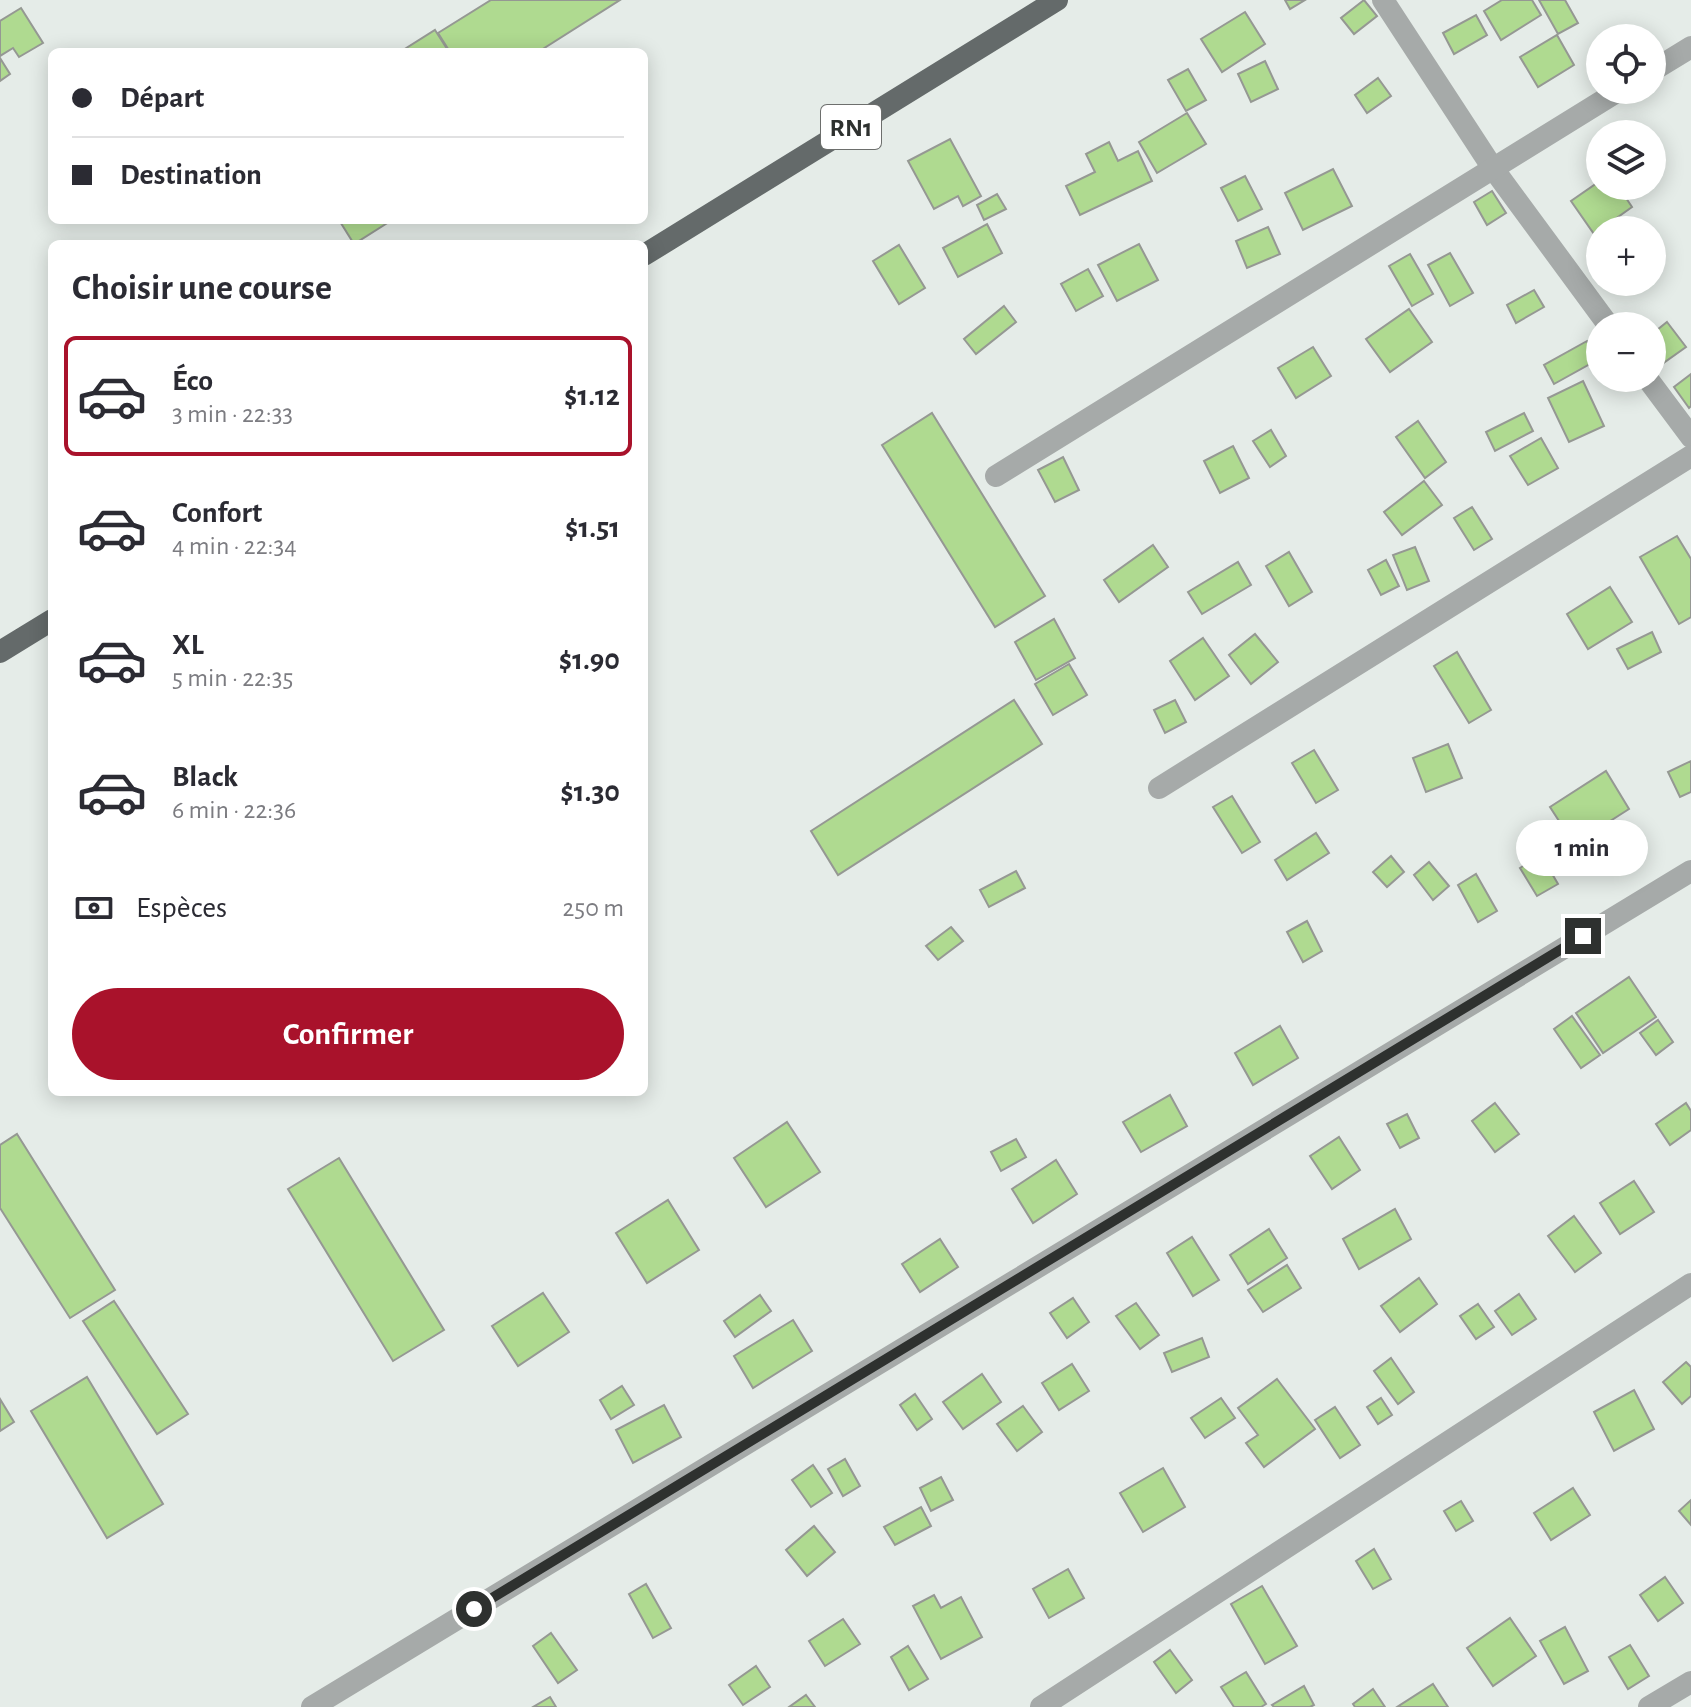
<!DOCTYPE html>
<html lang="fr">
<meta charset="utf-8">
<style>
body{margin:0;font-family:"Alegreya Sans",sans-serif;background:#f2f2f3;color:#2b2b33;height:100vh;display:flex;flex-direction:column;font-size:30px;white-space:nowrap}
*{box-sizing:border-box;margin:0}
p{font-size:26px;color:#7c7c81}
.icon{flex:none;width:44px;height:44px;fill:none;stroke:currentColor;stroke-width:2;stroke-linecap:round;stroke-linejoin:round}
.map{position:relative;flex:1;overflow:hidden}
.sheet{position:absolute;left:48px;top:240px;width:600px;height:856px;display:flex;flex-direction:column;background:#fff;border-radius:12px;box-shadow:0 4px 20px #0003}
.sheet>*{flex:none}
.top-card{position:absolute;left:48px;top:48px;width:600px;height:176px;border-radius:12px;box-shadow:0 4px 20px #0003;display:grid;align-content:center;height:176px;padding:0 24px;background:#fff}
.tools{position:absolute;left:1586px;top:24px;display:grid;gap:16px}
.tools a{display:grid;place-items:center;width:80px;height:80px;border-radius:50%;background:#fff;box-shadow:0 4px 20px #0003;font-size:40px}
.end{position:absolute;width:36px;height:36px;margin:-18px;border:10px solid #2e312f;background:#fff;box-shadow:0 0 0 4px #fff}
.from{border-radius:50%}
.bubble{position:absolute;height:56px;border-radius:28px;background:#fff;box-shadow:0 4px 20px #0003;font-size:26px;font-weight:700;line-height:56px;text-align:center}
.top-card b{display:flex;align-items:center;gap:28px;height:76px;font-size:30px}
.top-card b+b{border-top:2px solid #e1e1e2}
.top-card i{width:20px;height:20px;background:#2b2b33}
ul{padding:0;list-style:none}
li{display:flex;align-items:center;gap:24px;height:120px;margin:0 16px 12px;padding:0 8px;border:4px solid transparent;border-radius:12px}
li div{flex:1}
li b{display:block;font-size:30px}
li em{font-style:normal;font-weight:700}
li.on{border-color:#a9122b}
li>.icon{width:72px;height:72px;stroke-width:1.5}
h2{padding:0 24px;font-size:36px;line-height:96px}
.pay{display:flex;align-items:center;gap:20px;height:88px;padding:0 24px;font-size:30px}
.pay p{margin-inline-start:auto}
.cta{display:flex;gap:16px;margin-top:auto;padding:16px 24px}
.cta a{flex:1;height:92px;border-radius:48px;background:#a9122b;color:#fff;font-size:32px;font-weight:700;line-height:92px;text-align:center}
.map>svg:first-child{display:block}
</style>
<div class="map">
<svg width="1691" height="1707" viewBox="0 0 1691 1707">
<rect width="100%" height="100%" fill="#e5ece8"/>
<!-- building -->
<g fill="#afda90" stroke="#959893" stroke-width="2">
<path d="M491,0H620L538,52H450L438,33Z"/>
<path d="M1285,0H1305L1290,9Z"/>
<path d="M1364,0L1377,16L1354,34L1341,18Z"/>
<path d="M1502,0H1532L1541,15L1501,40L1484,11Z"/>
<path d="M1539,0H1565L1578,23L1558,34Z"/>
<path d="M21,8L43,43L19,57L13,48L0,56V21Z"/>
<path d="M1245,12L1265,44L1222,72L1201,39Z"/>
<path d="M1476,15L1487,35L1454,54L1443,33Z"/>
<path d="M435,30L449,52H400Z"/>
<path d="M1557,35L1574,65L1538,87L1520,57Z"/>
<path d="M0,58L10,74L0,81Z"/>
<path d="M1265,61L1278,89L1251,102L1238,74Z"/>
<path d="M1188,69L1206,100L1186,111L1168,80Z"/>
<path d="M1378,78L1391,96L1367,113L1355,95Z"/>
<path d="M1187,113L1206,144L1157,173L1139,142Z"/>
<path d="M950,139L981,196L963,206L958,196L934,209L908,161Z"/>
<path d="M1109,142L1118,161L1138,151L1152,181L1080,215L1066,186L1095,172L1086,154Z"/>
<path d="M1333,169L1352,206L1303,230L1285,193Z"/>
<path d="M1245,176L1262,209L1238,221L1221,188Z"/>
<path d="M1600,181V186H1618L1632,207L1594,234L1571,201Z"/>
<path d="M1492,191L1506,213L1487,225L1474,202Z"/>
<path d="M997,194L1006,209L984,220L977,205Z"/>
<path d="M339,220H392L354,244Z"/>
<path d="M987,224L1002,253L958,277L943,248Z"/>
<path d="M1268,227L1280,254L1247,268L1236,241Z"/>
<path d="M1139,244L1158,280L1117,301L1098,265Z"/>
<path d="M899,245L925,288L899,304L873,261Z"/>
<path d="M1450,253L1473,293L1450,306L1428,265Z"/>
<path d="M1410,254L1433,294L1412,306L1389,266Z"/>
<path d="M1088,269L1103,296L1076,311L1061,284Z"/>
<path d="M1534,290L1544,307L1516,323L1507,305Z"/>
<path d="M1004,306L1016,322L976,354L964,339Z"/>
<path d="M1409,309L1432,342L1390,372L1366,339Z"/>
<path d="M1667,322L1686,347L1662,364L1652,350V334Z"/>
<path d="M1587,341L1597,360L1554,384L1544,365Z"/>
<path d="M1313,347L1331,376L1296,398L1278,368Z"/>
<path d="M1691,374V406L1689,408L1674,387Z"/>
<path d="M1583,381L1604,426L1569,442L1548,398Z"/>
<path d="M932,413L1045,596L995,627L882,445Z"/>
<path d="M1524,413L1533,431L1495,451L1486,432Z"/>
<path d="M1418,421L1446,462L1425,478L1396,437Z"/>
<path d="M1271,430L1286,456L1270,467L1253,441Z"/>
<path d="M1541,438L1558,468L1528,485L1510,456Z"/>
<path d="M1233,446L1249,478L1220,493L1204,461Z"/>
<path d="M1063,457L1079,490L1055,502L1038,470Z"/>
<path d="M1424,481L1442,505L1402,535L1384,512Z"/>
<path d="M1472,507L1492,539L1474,550L1454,518Z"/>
<path d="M1677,536L1691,559V617L1679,624L1640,557Z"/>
<path d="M1153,545L1168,567L1119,602L1104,580Z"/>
<path d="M1415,547L1429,581L1407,590L1393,555Z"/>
<path d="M1289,552L1312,592L1289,606L1266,566Z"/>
<path d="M1386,560L1399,586L1381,595L1368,570Z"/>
<path d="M1238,562L1251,585L1202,614L1188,592Z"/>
<path d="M1610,587L1632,622L1588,649L1567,614Z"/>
<path d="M1054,619L1075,658L1036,680L1015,642Z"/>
<path d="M1652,632L1661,652L1628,669L1617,649Z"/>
<path d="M1255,634L1278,662L1251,684L1229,655Z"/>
<path d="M1203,638L1229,676L1195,700L1170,661Z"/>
<path d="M1457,652L1491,710L1469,723L1434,666Z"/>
<path d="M1069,664L1087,695L1053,715L1035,684Z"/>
<path d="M1014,700L1042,744L838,875L811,831Z"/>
<path d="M1175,700L1186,722L1165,733L1154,710Z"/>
<path d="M1448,744L1462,778L1426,792L1413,758Z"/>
<path d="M1314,750L1338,790L1316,803L1292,763Z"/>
<path d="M1691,761V792L1680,797L1668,772Z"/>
<path d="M1606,771L1629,809L1574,844L1550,807Z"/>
<path d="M1232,796L1260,842L1242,853L1213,807Z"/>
<path d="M1556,825L1580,861L1564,873L1540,835Z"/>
<path d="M1316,833L1329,853L1287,880L1275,860Z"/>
<path d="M1541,855L1558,884L1537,896L1520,868Z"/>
<path d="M1391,856L1404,872L1387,887L1373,872Z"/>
<path d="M1429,862L1449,886L1433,900L1414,875Z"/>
<path d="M1016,871L1025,888L989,907L980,890Z"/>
<path d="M1476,874L1497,911L1478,922L1458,885Z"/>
<path d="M1307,921L1322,951L1303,962L1287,932Z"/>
<path d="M951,927L963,941L938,960L926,946Z"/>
<path d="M1629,977L1656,1017L1603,1053L1576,1013Z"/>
<path d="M1572,1016L1600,1055L1581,1068L1554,1029Z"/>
<path d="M1658,1020L1673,1042L1656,1055L1640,1033Z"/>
<path d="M1280,1026L1298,1058L1253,1085L1235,1053Z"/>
<path d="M1170,1095L1187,1126L1141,1152L1123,1122Z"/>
<path d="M1495,1103L1519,1134L1495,1152L1472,1121Z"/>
<path d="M1686,1103L1691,1111V1130L1670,1145L1656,1124Z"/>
<path d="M1407,1114L1419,1138L1400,1148L1387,1124Z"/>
<path d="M787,1122L820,1172L766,1207L734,1158Z"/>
<path d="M17,1134L115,1290L70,1318L0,1208V1145Z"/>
<path d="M1339,1137L1360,1170L1332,1189L1310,1156Z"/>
<path d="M1016,1139L1026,1157L1001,1171L991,1152Z"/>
<path d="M339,1158L444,1330L393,1361L288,1189Z"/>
<path d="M1056,1160L1077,1194L1033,1223L1012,1189Z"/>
<path d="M1634,1181L1654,1212L1620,1234L1600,1203Z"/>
<path d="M668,1200L699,1250L647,1283L616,1233Z"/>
<path d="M1395,1209L1411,1239L1359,1269L1343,1239Z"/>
<path d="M1574,1216L1601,1253L1575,1272L1548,1236Z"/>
<path d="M1269,1229L1287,1258L1248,1284L1230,1255Z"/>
<path d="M1192,1237L1219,1280L1193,1296L1167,1253Z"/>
<path d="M940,1239L958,1267L920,1292L902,1264Z"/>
<path d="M1287,1265L1301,1288L1263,1312L1248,1290Z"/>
<path d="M1419,1278L1437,1304L1400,1332L1381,1306Z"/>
<path d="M543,1293L569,1332L518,1366L492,1326Z"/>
<path d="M1519,1294L1536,1319L1512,1335L1495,1311Z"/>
<path d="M760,1295L771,1311L735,1337L724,1321Z"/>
<path d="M1073,1298L1089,1322L1067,1338L1050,1313Z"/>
<path d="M114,1301L188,1414L157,1434L83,1321Z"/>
<path d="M1136,1303L1159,1335L1140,1349L1116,1316Z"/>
<path d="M1478,1304L1494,1327L1476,1339L1460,1316Z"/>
<path d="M793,1320L812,1351L753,1388L734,1356Z"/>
<path d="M1202,1338L1209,1357L1172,1372L1164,1353Z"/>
<path d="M1391,1358L1414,1392L1398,1404L1374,1371Z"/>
<path d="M1686,1362L1691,1367V1396L1682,1404L1663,1382Z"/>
<path d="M1072,1364L1089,1391L1059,1410L1042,1383Z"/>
<path d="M982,1374L1001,1402L963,1429L943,1402Z"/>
<path d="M87,1377L163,1504L107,1538L31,1411Z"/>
<path d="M1277,1379L1315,1429L1264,1467L1246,1443L1258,1435L1238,1408Z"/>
<path d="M622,1386L634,1405L611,1419L600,1400Z"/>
<path d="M1634,1390L1654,1429L1614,1451L1594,1412Z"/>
<path d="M915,1394L932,1419L917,1430L900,1405Z"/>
<path d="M1221,1398L1235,1418L1205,1438L1191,1418Z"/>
<path d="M1381,1398L1392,1415L1378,1424L1367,1407Z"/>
<path d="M0,1399L14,1422L0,1431Z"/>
<path d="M664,1405L681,1437L633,1463L616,1430Z"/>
<path d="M1023,1406L1042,1432L1017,1451L997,1424Z"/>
<path d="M1335,1407L1360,1445L1340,1458L1315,1420Z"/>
<path d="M845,1459L860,1486L843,1496L828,1469Z"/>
<path d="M813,1465L832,1493L811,1507L792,1480Z"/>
<path d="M1163,1468L1185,1507L1143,1532L1120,1493Z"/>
<path d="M941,1477L953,1500L931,1511L920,1488Z"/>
<path d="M1573,1488L1590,1515L1551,1540L1534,1513Z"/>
<path d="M1691,1500V1525L1679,1511Z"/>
<path d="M1461,1501L1473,1521L1456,1531L1444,1511Z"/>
<path d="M921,1507L931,1526L895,1545L884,1527Z"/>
<path d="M814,1526L835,1552L807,1576L786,1550Z"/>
<path d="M1374,1549L1391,1579L1373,1589L1356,1561Z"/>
<path d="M1068,1569L1084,1598L1049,1618L1033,1589Z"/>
<path d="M1665,1577L1683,1603L1658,1621L1640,1595Z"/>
<path d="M646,1584L671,1628L653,1638L629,1594Z"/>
<path d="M1262,1586L1297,1646L1265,1664L1231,1604Z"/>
<path d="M934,1595L941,1608L961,1597L982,1637L941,1659L913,1606Z"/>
<path d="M1510,1618L1536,1656L1493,1686L1467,1648Z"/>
<path d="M843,1619L860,1644L825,1666L809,1641Z"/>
<path d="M1565,1627L1588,1671L1564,1684L1540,1641Z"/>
<path d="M551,1633L577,1670L558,1683L533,1646Z"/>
<path d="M1630,1645L1649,1676L1628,1689L1609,1657Z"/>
<path d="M908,1646L928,1679L909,1690L891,1657Z"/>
<path d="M1170,1650L1192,1680L1176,1693L1154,1662Z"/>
<path d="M756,1666L770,1687L743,1705L729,1685Z"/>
<path d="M1246,1672L1266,1704L1261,1707H1234L1221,1687Z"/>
<path d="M1433,1684L1448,1707H1397Z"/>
<path d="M1304,1686L1314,1705L1310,1707H1274L1272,1705Z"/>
<path d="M1373,1689L1385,1707H1355L1353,1704Z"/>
<path d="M806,1695L815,1707H789Z"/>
<path d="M550,1697L556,1707H533Z"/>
</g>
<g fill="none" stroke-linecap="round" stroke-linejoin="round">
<!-- minor -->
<g stroke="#a6aaa9" stroke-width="22">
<path d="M1383,0L1492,167L1609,326"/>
<path d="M1652,71L1691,47"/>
<path d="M1647,378L1691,437"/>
<path d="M996,476L1620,90"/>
<path d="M1159,788L1691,456"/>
<path d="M312,1707L1691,871"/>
<path d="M1041,1707L1691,1284"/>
<path d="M1649,1707L1691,1682"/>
</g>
<!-- trunk -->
<g stroke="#646a6a" stroke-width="22">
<path d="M644,255L1057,0"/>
<path d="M0,652L52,620"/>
</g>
</g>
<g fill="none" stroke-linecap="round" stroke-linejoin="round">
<!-- route -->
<path stroke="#2e312f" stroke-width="10" d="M474,1609L1583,936"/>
</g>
<g text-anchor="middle" stroke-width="8" stroke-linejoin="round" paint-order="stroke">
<!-- shield labels -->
<rect fill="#fff" stroke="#6d6f6d" stroke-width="2" x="821" y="105" width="60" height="44" rx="6"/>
<g font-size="26" font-weight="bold" fill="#2e312f">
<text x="851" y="136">RN1</text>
</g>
</g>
</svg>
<div class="tools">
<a><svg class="icon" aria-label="locate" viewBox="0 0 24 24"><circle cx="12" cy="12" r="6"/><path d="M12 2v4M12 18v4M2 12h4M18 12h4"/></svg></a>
<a><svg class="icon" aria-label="layers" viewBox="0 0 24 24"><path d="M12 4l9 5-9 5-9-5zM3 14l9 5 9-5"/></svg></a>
<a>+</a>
<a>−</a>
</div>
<i class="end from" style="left:474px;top:1609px"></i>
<i class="end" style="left:1583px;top:936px"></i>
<div class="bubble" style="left:1516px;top:820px;width:132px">1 min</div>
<div class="top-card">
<b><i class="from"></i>Départ</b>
<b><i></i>Destination</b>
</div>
<section class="sheet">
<h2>Choisir une course</h2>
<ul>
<li class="on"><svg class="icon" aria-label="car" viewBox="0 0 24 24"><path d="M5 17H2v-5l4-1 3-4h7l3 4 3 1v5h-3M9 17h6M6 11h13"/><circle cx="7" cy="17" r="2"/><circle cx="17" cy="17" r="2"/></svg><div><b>Éco</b><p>3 min · 22:33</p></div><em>$1.12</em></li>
<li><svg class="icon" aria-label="car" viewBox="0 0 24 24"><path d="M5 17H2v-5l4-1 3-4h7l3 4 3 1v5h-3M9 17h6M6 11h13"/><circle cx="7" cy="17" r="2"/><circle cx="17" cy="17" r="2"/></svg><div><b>Confort</b><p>4 min · 22:34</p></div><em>$1.51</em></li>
<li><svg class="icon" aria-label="car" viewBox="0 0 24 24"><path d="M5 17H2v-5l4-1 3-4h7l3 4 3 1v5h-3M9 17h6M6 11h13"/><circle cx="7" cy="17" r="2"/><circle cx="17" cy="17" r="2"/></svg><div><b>XL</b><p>5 min · 22:35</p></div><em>$1.90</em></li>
<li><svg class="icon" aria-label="car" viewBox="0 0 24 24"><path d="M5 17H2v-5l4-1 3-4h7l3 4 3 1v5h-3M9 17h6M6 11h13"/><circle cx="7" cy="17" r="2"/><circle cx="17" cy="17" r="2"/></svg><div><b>Black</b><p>6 min · 22:36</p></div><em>$1.30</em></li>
</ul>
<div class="pay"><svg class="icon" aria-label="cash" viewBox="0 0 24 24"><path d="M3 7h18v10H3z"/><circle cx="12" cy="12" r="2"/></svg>Espèces<p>250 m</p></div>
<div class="cta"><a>Confirmer</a></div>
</section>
</div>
